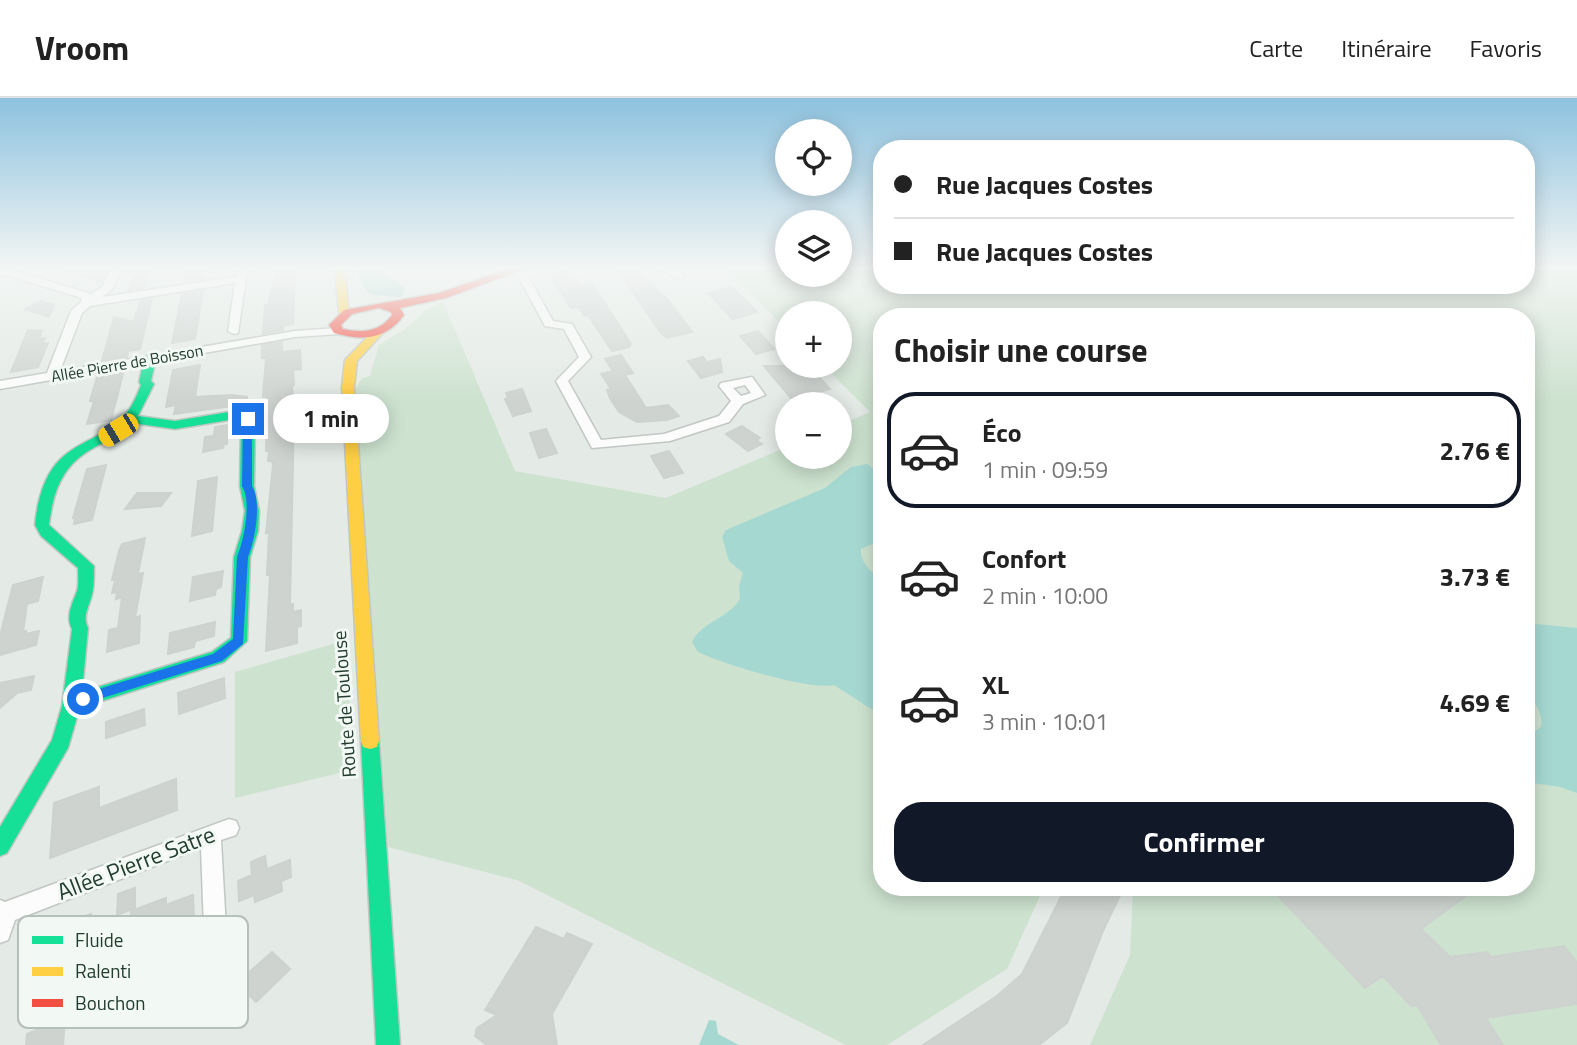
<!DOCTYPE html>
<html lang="fr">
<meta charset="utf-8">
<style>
body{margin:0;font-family:"Titillium Web",sans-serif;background:#f2f2f2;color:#222;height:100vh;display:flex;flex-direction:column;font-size:26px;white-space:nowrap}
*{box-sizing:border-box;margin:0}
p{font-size:23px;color:#767676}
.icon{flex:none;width:38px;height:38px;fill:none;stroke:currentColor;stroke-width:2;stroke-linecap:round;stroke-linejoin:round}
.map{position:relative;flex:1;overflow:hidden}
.side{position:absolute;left:873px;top:210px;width:662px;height:588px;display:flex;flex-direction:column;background:#fff;border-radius:28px;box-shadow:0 4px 18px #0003}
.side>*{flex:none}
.hud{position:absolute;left:873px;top:42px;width:662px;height:154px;border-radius:28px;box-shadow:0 4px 18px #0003;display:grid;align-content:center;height:154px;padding:0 21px;background:#fff}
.tools{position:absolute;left:775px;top:21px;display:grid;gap:14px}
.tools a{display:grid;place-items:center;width:77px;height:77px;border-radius:50%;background:#fff;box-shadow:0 4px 18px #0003;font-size:35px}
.end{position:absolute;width:32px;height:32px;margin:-16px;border:9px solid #1a73e8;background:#fff;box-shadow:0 0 0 4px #fff}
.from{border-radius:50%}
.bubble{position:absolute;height:49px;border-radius:24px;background:#fff;box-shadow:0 4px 18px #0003;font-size:23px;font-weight:700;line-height:49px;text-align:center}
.car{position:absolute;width:21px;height:42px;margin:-21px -10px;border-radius:9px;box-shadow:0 0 5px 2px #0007;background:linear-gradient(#f5c518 24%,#345 0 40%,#f5c518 0 76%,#345 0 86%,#f5c518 0)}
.hud b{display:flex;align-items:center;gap:24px;height:66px;font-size:26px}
.hud b+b{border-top:2px solid #e0e0e0}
.hud i{width:18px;height:18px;background:#222}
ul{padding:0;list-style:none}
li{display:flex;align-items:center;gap:21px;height:116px;margin:0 14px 10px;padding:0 7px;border:4px solid transparent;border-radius:28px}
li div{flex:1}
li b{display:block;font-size:26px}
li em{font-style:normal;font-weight:700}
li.active{border-color:#111827}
li>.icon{width:63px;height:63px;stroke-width:1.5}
h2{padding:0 21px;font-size:32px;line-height:84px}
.cta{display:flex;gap:14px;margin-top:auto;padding:14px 21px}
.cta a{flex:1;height:80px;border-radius:28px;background:#111827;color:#fff;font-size:28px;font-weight:700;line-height:80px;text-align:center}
header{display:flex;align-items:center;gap:42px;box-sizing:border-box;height:98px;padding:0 35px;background:#fff;border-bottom:2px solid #e0e0e0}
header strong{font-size:33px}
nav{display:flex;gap:38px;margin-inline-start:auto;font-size:24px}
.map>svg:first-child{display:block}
</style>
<header>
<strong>Vroom</strong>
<nav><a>Carte</a><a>Itinéraire</a><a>Favoris</a></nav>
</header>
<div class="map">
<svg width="1577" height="947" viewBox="0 0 1577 947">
<rect width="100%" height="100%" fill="#e4eae6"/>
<!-- green -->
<g fill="#cde2cf">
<path d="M726,171H787L788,177H840V171H882V187H1526V171H1577V947H1090L1130,857L1133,789H1526V219H882V789H1044L1007,871L887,947H846L517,782L388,749L355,292L362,280L370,278L379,247L405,231L426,212L443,204L515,373L666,400L787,349L788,359H840V327L870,314L824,268H840V215H788L787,232Z"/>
<path d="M347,542L352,672L235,700V574Z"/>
</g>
<!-- water -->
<g fill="#a6d8d2">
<path d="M357,171H376L405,190L401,199C374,198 364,201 357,171Z"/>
<path d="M867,366C890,380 882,419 882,442L861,451C859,462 872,477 882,481V618L834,587C813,593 717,565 697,553L692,544C701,524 728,521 740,501L739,488L743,475L729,463L722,439L726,432L825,390L851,369Z"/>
<path d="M1526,525L1577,530V695L1560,689L1526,684V640L1541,629C1544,611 1530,603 1526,588C1522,569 1526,544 1526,525Z"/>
<path d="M709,922L716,923L718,936L739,947H699Z"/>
</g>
<!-- building -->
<g fill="#ced3d0" stroke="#cdd2cf" stroke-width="2">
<path d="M70,171H108L101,184L69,175Z"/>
<path d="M123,171H149L143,190L129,192L134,174L119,181Z"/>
<path d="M187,171H206L205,181L184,184Z"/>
<path d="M277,171H295L293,226L283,228V232L263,236L265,207H268Z"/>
<path d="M566,173L570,178L574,177L581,188L592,185L631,246L629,249L612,253L588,217L584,218L579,209L571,210L550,177Z"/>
<path d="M638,173L650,188L652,187L661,197L665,198L692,234L667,240L661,235L621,177L623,176L622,174Z"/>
<path d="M730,189L736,193L757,214L733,221L708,195Z"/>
<path d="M203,193L195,241L172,245L182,196Z"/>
<path d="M152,201L140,251L128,253L127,259L102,263L114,219L133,224L141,203Z"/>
<path d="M41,203L54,207L49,219L25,211Z"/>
<path d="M28,232L42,233L39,241L45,240L42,246L48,245L38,269L11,274Z"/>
<path d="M758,233L774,251L756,256L740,238Z"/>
<path d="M282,244V254L300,252L301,271L293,272L294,287L292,288L294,316L290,507L293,506V514L301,512V528L297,529V545L266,553L270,477H267L269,434L266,435L273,367L272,363H268L269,353H266L267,298L263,299L266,260H262V247Z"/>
<path d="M621,257L633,275L625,277L646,310L668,307L679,318L667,322L637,324L619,314L610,300L607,292L611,291L601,276L613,273L605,261Z"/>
<path d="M703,259L707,264L720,261L722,274L701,280L688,263Z"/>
<path d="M200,267L195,299L231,297L247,299V306L174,316L176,307L166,309L173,272Z"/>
<path d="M764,268H809L830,291L811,296L816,303L796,306Z"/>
<path d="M124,272L111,322L87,326L94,303H90L98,276Z"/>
<path d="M522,291L531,313L513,318L505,301L508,300L506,295Z"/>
<path d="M228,327L227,346H224L223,350L203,354L205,339L214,338L215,329Z"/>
<path d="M742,328L760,340L756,342L762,346L748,353L726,336Z"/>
<path d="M546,331L557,355L539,360L530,335Z"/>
<path d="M669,353L683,375L664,380L651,358Z"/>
<path d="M106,367L92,422L74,426L75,420H73L87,371Z"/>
<path d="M217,379L212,433L192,438L198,383Z"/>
<path d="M137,395H171L161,408L125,411Z"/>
<path d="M145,440L138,476L143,475L135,520L140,518L139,545L107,554L109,532L118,530L122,499L116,501L117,494L112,495L115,482H112L119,453L122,446Z"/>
<path d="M223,473L221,489L216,491L215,497L190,503L193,479Z"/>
<path d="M43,479L38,503L27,506L23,534L26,533L25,536L39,533L36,547L0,557V538L13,487Z"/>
<path d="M215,524L214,538L195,543L194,549L168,556L170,535Z"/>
<path d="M34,578L31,592L17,595L0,610V585Z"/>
<path d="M224,580L225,600L179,616L178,595Z"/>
<path d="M144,611L145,627L106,640V624Z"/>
<path d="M176,681L177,712L50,760L54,705L99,689V710Z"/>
<path d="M265,758L267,771L290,762L291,779L281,783L282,793L255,804L254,797L239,803L238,783L252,777L251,764Z"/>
<path d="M1066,789H1124L1103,833L1067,925L1039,947H923L997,898L1022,876Z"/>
<path d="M1270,789H1478L1421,831L1450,859L1487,854L1491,859L1564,848L1577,865V906L1486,920L1503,947H1441L1417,907L1411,908L1383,878L1365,890Z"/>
<path d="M135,790V810L117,817L118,796Z"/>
<path d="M193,797L194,820L168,831L169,839L131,855V813L166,800V807Z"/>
<path d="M91,816V824L101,820V855L76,865L75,886L53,896L56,852L69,847L70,824Z"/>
<path d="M536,829L564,841L567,835L592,846L552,916L557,947H487L475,938L477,930L497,917L485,912Z"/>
<path d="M272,854L290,871L256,904L237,885Z"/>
<path d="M65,920L63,947H26L27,936Z"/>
</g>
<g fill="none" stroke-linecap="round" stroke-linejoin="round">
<defs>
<g id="street">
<path d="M0,171H9L91,196L102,189L111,171H121L112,191L102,199L236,179L240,171L247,174L238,235L234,236L228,233L235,185L90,208L82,215L60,273L295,233L338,230L344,233L338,236L295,239L0,291V283L47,275L71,213L81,204L82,200L0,175Z"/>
<path d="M514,171H524L553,223L572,226L591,259L568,283L601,342L664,336L719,318L731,303L719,288L721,285L752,279L765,297L743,306L729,324L670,343L592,350L556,283L579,259L564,231L545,228ZM745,287L751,295L741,298L733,290Z"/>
<path d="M660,171H674L685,178L676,180Z"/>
<path d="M229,721L236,723L239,730L236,737L221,742L226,831L223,839L215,842L207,839L204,831L201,750L15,822L8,842L0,845V802L5,804Z"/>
</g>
<g id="fast">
<path d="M150,257L156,261L151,283L154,286L138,318L175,323L229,314L253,318L255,321L254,388L259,413L258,433L250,459L247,543L224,564L89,607L79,612L68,650L7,755L0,758V729L52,642L62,608L72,531C65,519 73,504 77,493C79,487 78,477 78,470L41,438L35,427C37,406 42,383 56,366C75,343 107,339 126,316C133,307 137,297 141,287L139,284L144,261ZM229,322L241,324L240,388L245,413L242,433L234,459L231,540L212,554L82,594L88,530C81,517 92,504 93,491C94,484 94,476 94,468L49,427C53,395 61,369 90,352C105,343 119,337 132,325L175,331Z"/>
<path d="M370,635L377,637L379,643L400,947H376L361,643L363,637Z"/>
</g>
<g id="slow">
<path d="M335,171H345L349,217L339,215Z"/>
<path d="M377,232L383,235L357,263L354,289L379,643L377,649L370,651L363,649L361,643L342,289L345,262L373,233Z"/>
</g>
<path id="jam" d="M508,171H524L446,200L400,210L404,217C386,242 362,243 334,235L329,227L344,212L439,195ZM379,210L391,214L392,217C380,234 362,235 343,231L341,227L352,216Z"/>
</defs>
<!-- street casing -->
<use href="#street" stroke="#c1c7c3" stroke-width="3"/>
<!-- fast casing -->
<use href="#fast" stroke="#bfc7c3" stroke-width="3"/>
<!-- slow casing -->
<use href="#slow" stroke="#bfc7c3" stroke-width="3"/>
<!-- jam casing -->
<use href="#jam" stroke="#bfc7c3" stroke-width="3"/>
<!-- street -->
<use href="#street" fill="#fbfcfb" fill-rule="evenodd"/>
<!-- fast -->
<use href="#fast" fill="#16e098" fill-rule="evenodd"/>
<!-- slow -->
<use href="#slow" fill="#ffcf43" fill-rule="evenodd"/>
<!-- jam -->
<use href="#jam" fill="#f24e42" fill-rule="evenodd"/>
</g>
<!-- sky -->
<linearGradient id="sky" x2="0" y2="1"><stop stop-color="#8dc2df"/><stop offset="0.56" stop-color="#f3f6f4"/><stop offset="1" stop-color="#f3f6f4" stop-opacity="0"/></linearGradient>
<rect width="1577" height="304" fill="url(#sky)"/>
<!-- route -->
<path fill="#1a73e8" d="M248,318L252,321V388C262,404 255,442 248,459L243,546L222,563L83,606L79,605V597L213,556L233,541L237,459C244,442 252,404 242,388L243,321Z"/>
<g text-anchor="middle" stroke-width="6" stroke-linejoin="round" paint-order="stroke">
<!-- far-street labels -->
<g font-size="16" fill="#223c2f" stroke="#f2f8f4">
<text transform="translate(127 265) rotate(-10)" y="6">Allée Pierre de Boisson</text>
</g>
<!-- street labels -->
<g font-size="19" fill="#223c2f" stroke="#f2f8f4">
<text transform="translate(344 606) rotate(-94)" y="7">Route de Toulouse</text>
</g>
<!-- near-street labels -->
<g font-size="23" fill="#223c2f" stroke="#f2f8f4">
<text transform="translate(136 765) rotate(-21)" y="8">Allée Pierre Satre</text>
</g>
</g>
<!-- legend -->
<rect x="18" y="818" width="230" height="112" rx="10" fill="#f2f8f4" stroke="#b4c0b9" stroke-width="2"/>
<rect x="32" y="838" width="31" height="8" fill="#16e098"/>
<rect x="32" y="869" width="31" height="9" fill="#ffcf43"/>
<rect x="32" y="901" width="31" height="8" fill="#f24e42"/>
<g font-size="19" fill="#223c2f">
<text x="75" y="849">Fluide</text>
<text x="75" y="880">Ralenti</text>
<text x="75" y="912">Bouchon</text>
</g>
</svg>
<div class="tools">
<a><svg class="icon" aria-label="locate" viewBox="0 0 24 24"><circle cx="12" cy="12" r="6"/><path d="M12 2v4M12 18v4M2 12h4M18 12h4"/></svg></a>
<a><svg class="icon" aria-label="layers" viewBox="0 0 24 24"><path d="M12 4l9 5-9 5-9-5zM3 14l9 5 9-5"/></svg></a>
<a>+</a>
<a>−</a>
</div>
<i class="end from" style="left:83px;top:601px"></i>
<i class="end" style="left:248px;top:321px"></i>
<div class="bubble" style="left:273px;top:296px;width:116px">1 min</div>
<i class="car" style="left:118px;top:332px;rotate:239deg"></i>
<div class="hud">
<b><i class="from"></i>Rue Jacques Costes</b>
<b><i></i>Rue Jacques Costes</b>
</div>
<section class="side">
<h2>Choisir une course</h2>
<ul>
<li class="active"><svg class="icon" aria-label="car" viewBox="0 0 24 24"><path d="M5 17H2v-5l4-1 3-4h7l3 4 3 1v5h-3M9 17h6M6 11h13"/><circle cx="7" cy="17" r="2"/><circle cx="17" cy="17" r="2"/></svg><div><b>Éco</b><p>1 min · 09:59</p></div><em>2.76 €</em></li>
<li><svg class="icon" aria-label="car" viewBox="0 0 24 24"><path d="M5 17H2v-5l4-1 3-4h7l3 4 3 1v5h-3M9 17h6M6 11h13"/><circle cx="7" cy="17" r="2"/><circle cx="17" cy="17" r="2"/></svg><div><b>Confort</b><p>2 min · 10:00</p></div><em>3.73 €</em></li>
<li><svg class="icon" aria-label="car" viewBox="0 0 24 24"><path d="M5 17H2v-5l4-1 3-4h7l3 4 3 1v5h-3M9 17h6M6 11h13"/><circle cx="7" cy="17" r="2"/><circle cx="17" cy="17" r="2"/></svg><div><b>XL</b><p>3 min · 10:01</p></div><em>4.69 €</em></li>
</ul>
<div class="cta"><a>Confirmer</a></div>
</section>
</div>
